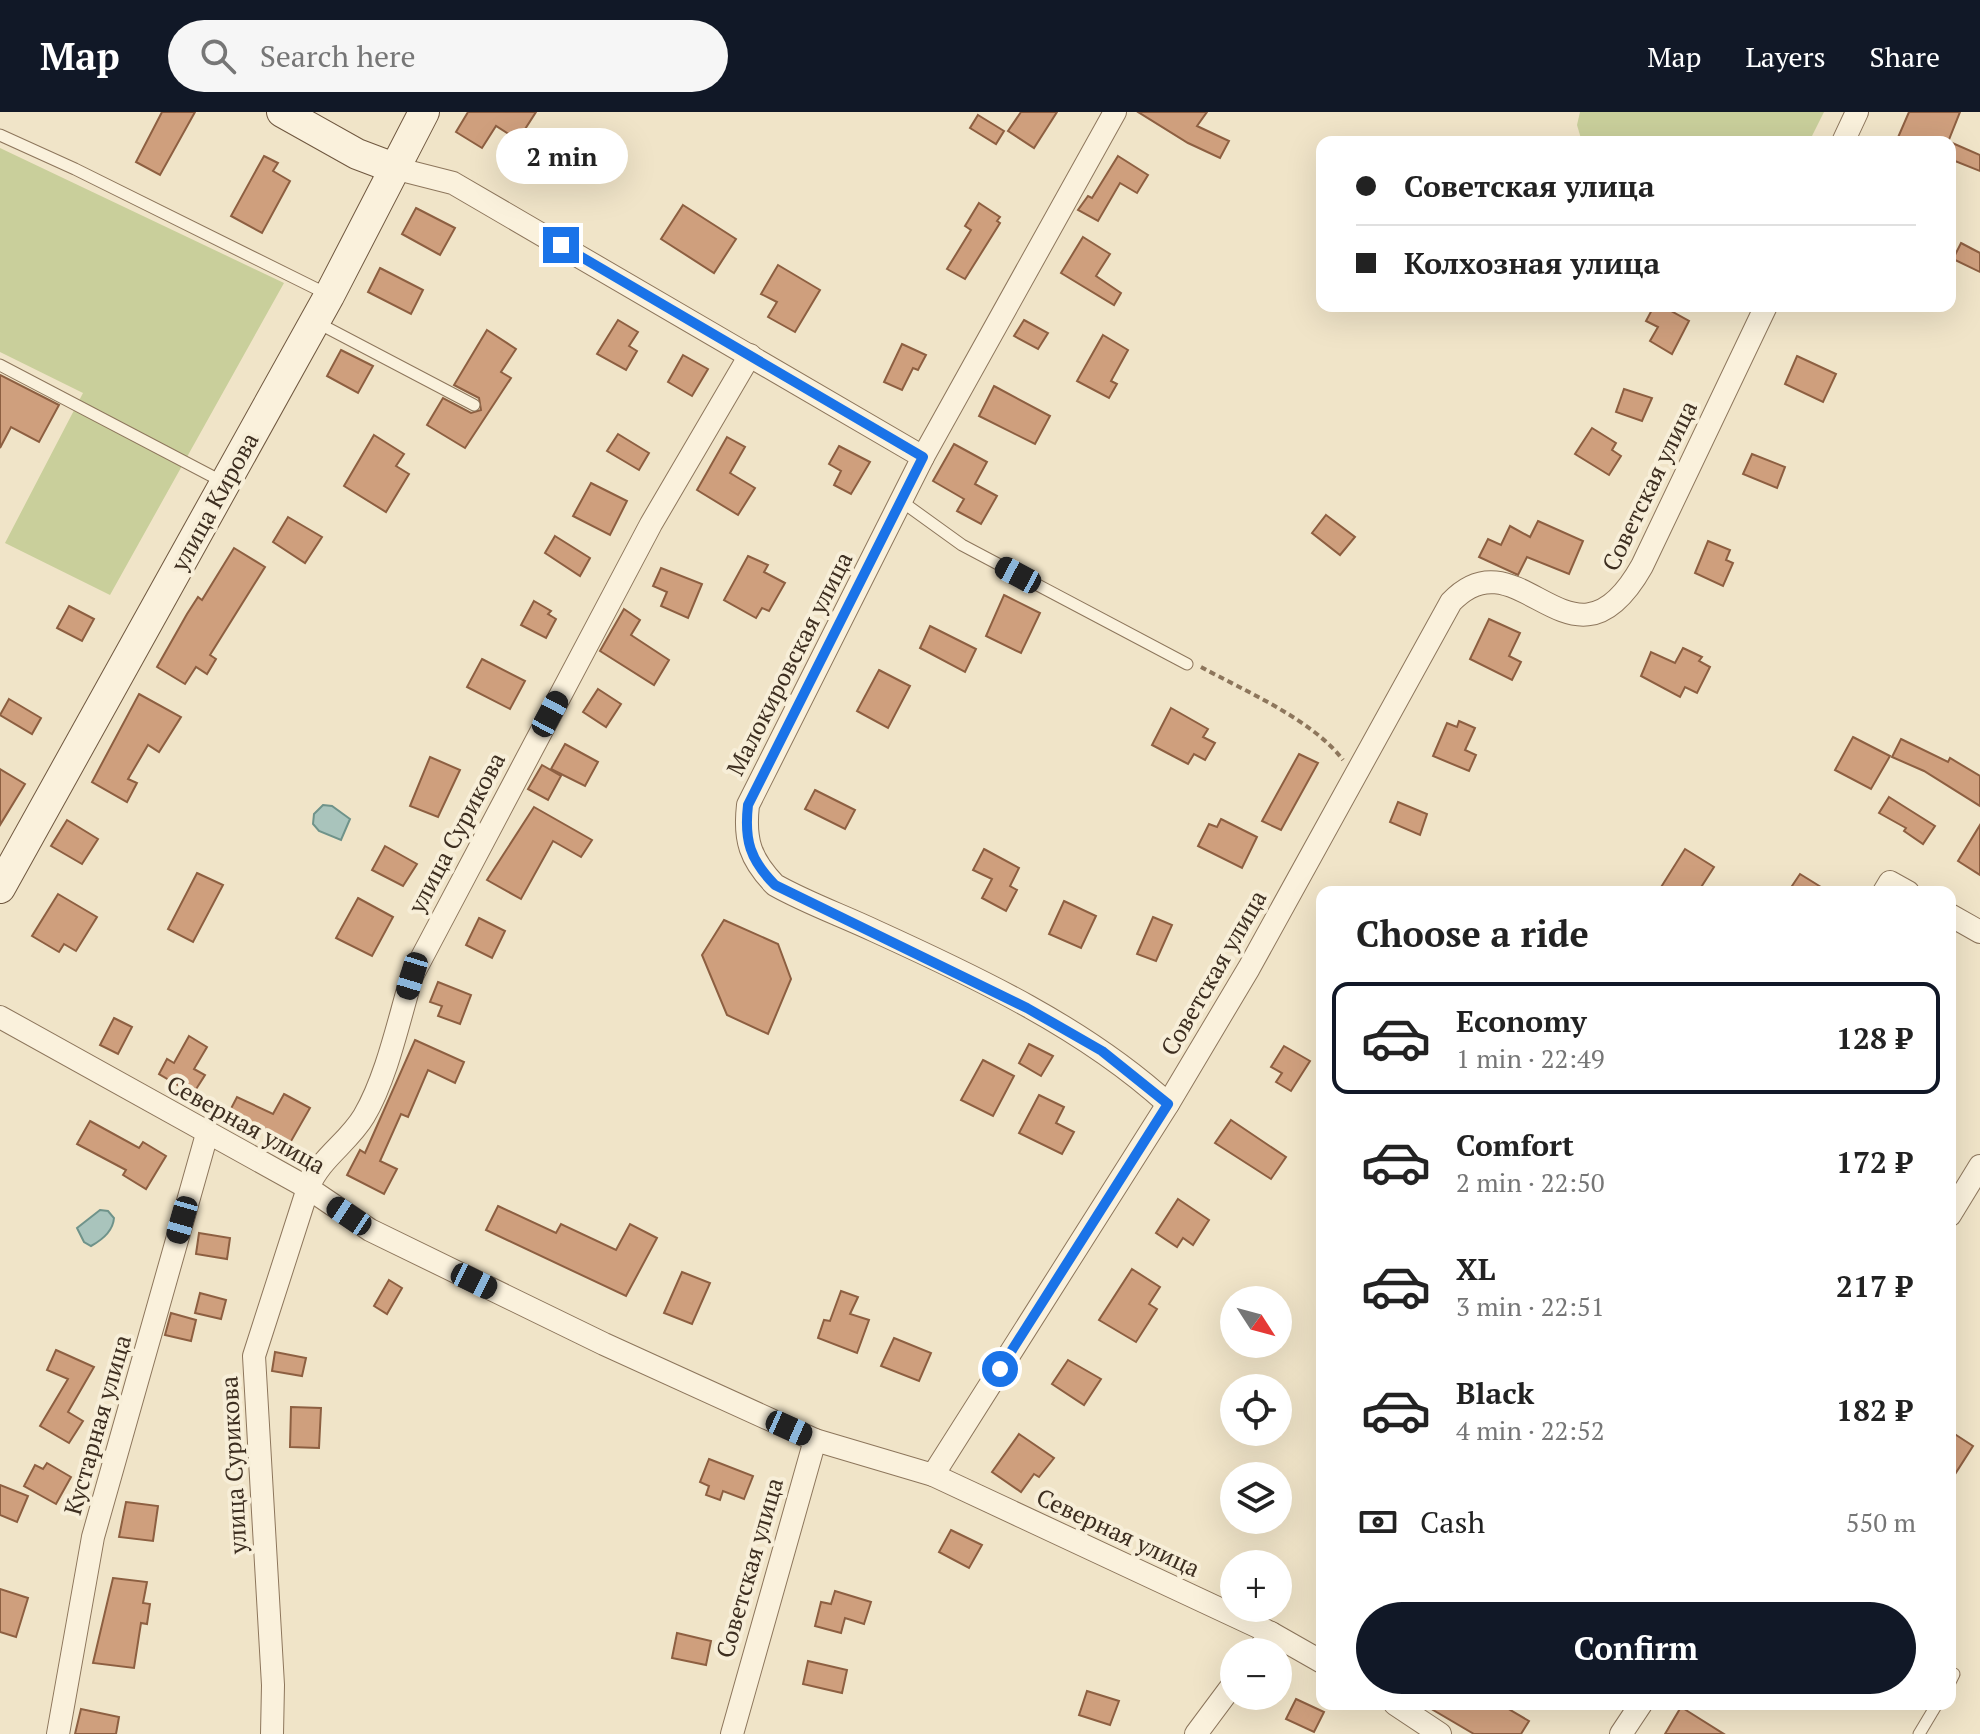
<!DOCTYPE html>
<meta charset="utf-8">
<style>
body{margin:0;font-family:"PT Serif",serif;background:#f6f6f6;color:#222;height:100vh;display:flex;flex-direction:column;font-size:30px;white-space:nowrap}
*{box-sizing:border-box;margin:0}
p{font-size:26px;color:#767676}
.icon{flex:none;width:44px;height:44px;fill:none;stroke:currentColor;stroke-width:2;stroke-linecap:round;stroke-linejoin:round}
.map{position:relative;flex:1;overflow:hidden}
.sheet{position:absolute;left:1316px;top:774px;width:640px;height:824px;display:flex;flex-direction:column;background:#fff;border-radius:16px;box-shadow:0 8px 32px #0002}
.sheet>*{flex:none}
.top-card{position:absolute;left:1316px;top:24px;width:640px;height:176px;border-radius:16px;box-shadow:0 8px 32px #0002;display:grid;align-content:center;height:176px;padding:0 40px;background:#fff}
.needle{width:52px;rotate:126deg}
.controls{position:absolute;left:1220px;top:1174px;display:grid;gap:16px}
.controls a{display:grid;place-items:center;width:72px;height:72px;border-radius:50%;background:#fff;box-shadow:0 8px 32px #0002;font-size:40px}
.end{position:absolute;width:36px;height:36px;margin:-18px;border:10px solid #1a73e8;background:#fff;box-shadow:0 0 0 4px #fff}
.from{border-radius:50%}
.bubble{position:absolute;height:56px;border-radius:28px;background:#fff;box-shadow:0 8px 32px #0002;font-size:26px;font-weight:700;line-height:56px;text-align:center}
.car{position:absolute;width:24px;height:48px;margin:-24px -12px;border-radius:10px;box-shadow:0 0 6px 2px #0007;background:linear-gradient(#222 24%,#8ab4d8 0 40%,#222 0 76%,#8ab4d8 0 86%,#222 0)}
.top-card b{display:flex;align-items:center;gap:28px;height:76px;font-size:30px}
.top-card b+b{border-top:2px solid #e0e0e0}
.top-card i{width:20px;height:20px;background:#222}
ul{padding:0;list-style:none}
li{display:flex;align-items:center;gap:24px;height:112px;margin:0 16px 12px;padding:0 24px;border:4px solid transparent;border-radius:16px}
li div{flex:1}
li b{display:block;font-size:30px}
li em{font-style:normal;font-weight:700}
li.selected{border-color:#111827}
li>.icon{width:72px;height:72px;stroke-width:1.5}
h2{padding:0 40px;font-size:36px;line-height:96px}
.pay{display:flex;align-items:center;gap:20px;height:88px;padding:0 40px;font-size:30px}
.pay p{margin-inline-start:auto}
.action{display:flex;gap:16px;margin-top:auto;padding:16px 40px}
.action a{flex:1;height:92px;border-radius:48px;background:#111827;color:#fff;font-size:32px;font-weight:700;line-height:92px;text-align:center}
header{display:flex;align-items:center;gap:48px;box-sizing:border-box;height:112px;padding:0 40px;background:#111827;color:#fff}
header strong{font-size:38px}
nav{display:flex;gap:44px;margin-inline-start:auto;font-size:28px}
.search{width:560px;height:72px;background:#f6f6f6;display:flex;align-items:center;gap:20px;box-sizing:border-box;padding:0 28px;border-radius:44px;color:#767676;font-size:30px}
.map>svg:first-child{display:block}
</style>
<header>
<strong>Map</strong>
<div class="search"><svg class="icon" aria-label="search" viewBox="0 0 24 24"><circle cx="10" cy="10" r="6"/><path d="M15 15l6 6"/></svg>Search here</div>
<nav><a>Map</a><a>Layers</a><a>Share</a></nav>
</header>
<div class="map">
<svg width="1980" height="1622" viewBox="0 0 1980 1622">
<rect width="100%" height="100%" fill="#f0e4c8"/>
<!-- green -->
<g fill="#c9cf9b">
<path d="M1580,0H1824L1809,30H1582L1577,13Z"/>
<path d="M0,36L284,171L110,483L5,431L83,281L0,240Z"/>
</g>
<!-- water -->
<g fill="#a9c4bc" stroke="#6f938a" stroke-width="2">
<path d="M323,693L332,694L350,707L341,728L319,719L313,712L314,702Z"/>
<path d="M100,1098L108,1099L114,1106C113,1119 102,1128 91,1134L84,1130L77,1116Z"/>
</g>
<!-- building -->
<g fill="#cf9f7d" stroke="#8d5f41" stroke-width="2">
<path d="M162,0H195L160,63L136,50Z"/>
<path d="M468,0H536L518,28L496,14L482,36L456,20Z"/>
<path d="M1021,0H1057L1034,36L1008,19Z"/>
<path d="M1138,0H1207L1197,14L1229,29L1220,46L1188,31Z"/>
<path d="M1909,0H1960L1948,30H1896Z"/>
<path d="M978,3L1004,19L996,32L970,16Z"/>
<path d="M1950,30L1980,43V59L1950,47Z"/>
<path d="M264,44L278,51L273,59L290,69L262,121L231,104Z"/>
<path d="M1118,44L1148,63L1137,81L1120,71L1098,109L1078,98L1088,84L1092,86Z"/>
<path d="M979,91L1000,105L997,109L1000,111L965,167L947,157L971,118L965,114Z"/>
<path d="M683,93L736,127L714,161L661,127Z"/>
<path d="M416,96L455,116L440,143L402,122Z"/>
<path d="M1083,125L1110,142L1096,164L1121,181L1114,193L1061,161Z"/>
<path d="M1961,131L1980,141V160L1953,147Z"/>
<path d="M778,153L820,178L795,220L768,205L777,190L761,182Z"/>
<path d="M380,156L423,178L411,202L368,180Z"/>
<path d="M1654,194H1662L1689,209L1672,242L1650,229L1658,215L1646,209Z"/>
<path d="M618,208L638,220L629,234L637,239L626,258L597,242Z"/>
<path d="M1024,208L1048,221L1038,237L1014,224Z"/>
<path d="M487,218L516,237L501,260L511,266L465,336L427,313L443,286L471,301L481,298L479,286L454,273Z"/>
<path d="M1103,223L1128,238L1111,269L1117,272L1109,286L1077,269Z"/>
<path d="M902,232L926,243L918,258L913,256L902,278L884,270Z"/>
<path d="M341,238L373,254L358,281L327,264Z"/>
<path d="M683,243L708,257L692,284L668,270Z"/>
<path d="M1797,244L1836,262L1823,290L1785,272Z"/>
<path d="M0,263L59,293L39,330L11,315L0,336Z"/>
<path d="M994,274L1050,304L1035,332L979,304Z"/>
<path d="M1624,277L1652,286L1642,309L1616,300Z"/>
<path d="M1592,316L1616,331L1612,338L1621,344L1609,363L1575,342Z"/>
<path d="M618,322L649,341L639,358L607,339Z"/>
<path d="M374,323L404,342L396,354L409,362L386,400L344,374Z"/>
<path d="M727,325L745,335L730,361L755,376L738,403L697,378Z"/>
<path d="M954,332L987,350L975,372L997,384L981,412L957,399L964,387L933,369Z"/>
<path d="M839,334L870,350L851,382L834,373L841,359L829,352Z"/>
<path d="M1752,342L1785,355L1777,376L1743,362Z"/>
<path d="M591,371L627,389L610,423L573,404Z"/>
<path d="M1326,403L1355,425L1340,443L1312,421Z"/>
<path d="M288,405L322,425L305,451L273,430Z"/>
<path d="M1538,409L1583,429L1569,462L1527,445L1518,463L1479,445L1488,427L1501,433L1510,414L1530,425Z"/>
<path d="M555,424L590,446L580,464L545,441Z"/>
<path d="M1708,429L1730,438L1726,448L1733,451L1723,474L1695,461Z"/>
<path d="M234,436L265,455L210,543L216,547L207,562L196,555L185,572L157,555L187,502L198,485L202,488Z"/>
<path d="M748,444L768,453L764,460L785,471L769,499L762,496L756,506L724,488Z"/>
<path d="M661,456L702,472L688,506L661,494L667,480L653,474Z"/>
<path d="M1004,483L1040,501L1021,541L986,524Z"/>
<path d="M534,489L551,499L548,502L556,507L546,526L521,513Z"/>
<path d="M69,494L94,507L82,529L57,516Z"/>
<path d="M624,497L640,508L631,523L669,548L654,573L600,539Z"/>
<path d="M1489,507L1520,521L1509,544L1521,550L1512,568L1470,547Z"/>
<path d="M930,514L976,537L965,560L920,536Z"/>
<path d="M1683,536L1702,545L1699,549L1710,555L1697,581L1685,575L1680,585L1641,564L1651,540L1675,551Z"/>
<path d="M482,547L525,569L510,597L467,575Z"/>
<path d="M879,558L910,574L888,616L857,599Z"/>
<path d="M598,577L621,592L606,615L583,600Z"/>
<path d="M139,582L181,605L159,640L148,633L128,667L137,671L127,690L92,670Z"/>
<path d="M9,587L41,606L32,622L0,603Z"/>
<path d="M1171,596L1208,617L1203,625L1215,631L1205,648L1194,642L1188,652L1152,633Z"/>
<path d="M1459,609L1475,616L1465,638L1476,643L1469,659L1433,644L1447,611L1457,615Z"/>
<path d="M1853,625L1890,644L1871,677L1835,658Z"/>
<path d="M1901,627L1948,650L1950,646L1980,664V694L1924,659L1892,645Z"/>
<path d="M565,632L598,650L585,674L551,657Z"/>
<path d="M1299,642L1318,651L1281,718L1262,709Z"/>
<path d="M430,645L460,658L438,705L410,694Z"/>
<path d="M542,653L561,664L548,688L528,677Z"/>
<path d="M0,657L25,672L0,713Z"/>
<path d="M815,678L855,698L845,717L805,697Z"/>
<path d="M1889,685L1935,714L1923,732L1904,719L1906,716L1879,701Z"/>
<path d="M1398,690L1427,702L1420,723L1390,710Z"/>
<path d="M534,695L592,728L581,745L553,729L521,787L487,768Z"/>
<path d="M1221,707L1257,725L1242,756L1198,734L1209,712L1217,715Z"/>
<path d="M67,708L98,727L82,752L51,734Z"/>
<path d="M1980,713V763L1958,749Z"/>
<path d="M385,734L417,752L403,774L372,758Z"/>
<path d="M984,737L1019,756L1010,774L1017,778L1006,799L982,786L992,767L973,758Z"/>
<path d="M1685,737L1714,755L1698,780H1658Z"/>
<path d="M197,761L223,773L193,830L168,817Z"/>
<path d="M1800,762L1829,780H1788Z"/>
<path d="M58,782L97,805L76,839L64,832L59,840L32,824Z"/>
<path d="M358,786L393,805L372,844L336,826Z"/>
<path d="M1064,789L1096,804L1081,836L1049,822Z"/>
<path d="M1153,805L1172,813L1156,849L1137,842Z"/>
<path d="M479,806L505,819L492,846L466,833Z"/>
<path d="M724,808L778,832L791,867L768,922L727,903L702,843Z"/>
<path d="M438,870L471,883L460,912L438,904L442,894L430,890Z"/>
<path d="M114,906L132,915L118,942L100,933Z"/>
<path d="M189,924L207,935L194,957L205,963L193,982L159,962L167,947L174,951Z"/>
<path d="M415,928L464,950L455,971L428,958L408,1005L401,1002L380,1049L397,1057L384,1082L347,1063L360,1038L365,1041Z"/>
<path d="M1029,932L1053,944L1041,964L1019,951Z"/>
<path d="M1284,934L1310,949L1291,979L1276,970L1282,961L1271,955Z"/>
<path d="M983,948L1014,964L993,1004L961,988Z"/>
<path d="M284,982L310,996L290,1031L257,1012L250,1025L223,1012L237,985L273,1002Z"/>
<path d="M1039,983L1064,995L1056,1011L1074,1020L1062,1042L1019,1021Z"/>
<path d="M1231,1008L1286,1045L1271,1067L1215,1031Z"/>
<path d="M90,1009L139,1036L143,1030L166,1044L146,1077L123,1063L126,1058L77,1032Z"/>
<path d="M1178,1087L1209,1108L1193,1133L1183,1126L1177,1135L1156,1121Z"/>
<path d="M498,1094L556,1121L561,1112L616,1138L630,1112L657,1126L626,1184L486,1118Z"/>
<path d="M199,1121L230,1126L227,1147L196,1142Z"/>
<path d="M1132,1157L1160,1175L1149,1192L1157,1197L1136,1230L1099,1208Z"/>
<path d="M682,1160L710,1171L692,1212L664,1201Z"/>
<path d="M389,1168L402,1176L387,1202L374,1194Z"/>
<path d="M841,1179L858,1185L850,1202L869,1208L857,1241L818,1226L824,1208L830,1209Z"/>
<path d="M200,1181L226,1188L221,1207L195,1201Z"/>
<path d="M171,1201L196,1208L191,1229L165,1223Z"/>
<path d="M894,1226L931,1241L919,1269L881,1254Z"/>
<path d="M56,1238L94,1255L68,1300L83,1309L69,1331L40,1314L68,1267L47,1258Z"/>
<path d="M275,1240L306,1246L302,1264L272,1259Z"/>
<path d="M1068,1248L1101,1267L1084,1293L1052,1272Z"/>
<path d="M291,1295L321,1296L319,1336L290,1335Z"/>
<path d="M1950,1319L1973,1334L1950,1370Z"/>
<path d="M1019,1322L1054,1346L1039,1365L1034,1362L1021,1380L992,1360Z"/>
<path d="M709,1347L753,1364L744,1387L723,1379L720,1388L706,1383L709,1374L700,1370Z"/>
<path d="M47,1351L71,1365L56,1392L24,1374L35,1353L43,1357Z"/>
<path d="M0,1373L28,1384L17,1410L0,1403Z"/>
<path d="M126,1390L158,1394L153,1429L119,1425Z"/>
<path d="M951,1418L982,1433L969,1456L939,1440Z"/>
<path d="M113,1466L147,1470L143,1491L150,1492L147,1512L141,1511L134,1556L93,1551Z"/>
<path d="M0,1477L28,1486L16,1525L0,1520Z"/>
<path d="M835,1479L871,1490L864,1512L845,1506L841,1521L815,1514L821,1490L831,1492Z"/>
<path d="M677,1521L711,1529L706,1553L672,1546Z"/>
<path d="M808,1549L847,1558L842,1581L803,1572Z"/>
<path d="M1087,1579L1119,1589L1110,1613L1079,1603Z"/>
<path d="M1296,1587L1324,1600L1314,1620L1286,1607Z"/>
<path d="M1423,1592H1500L1529,1609L1521,1622H1474Z"/>
<path d="M1681,1595L1724,1622H1665Z"/>
<path d="M81,1597L119,1605L116,1622H75Z"/>
</g>
<g fill="none" stroke-linecap="round" stroke-linejoin="round">
<defs>
<g id="lane">
<path d="M0,23L75,57L327,182"/>
<path d="M316,210L474,293"/>
<path d="M0,253L225,371"/>
<path d="M901,389L962,433L1187,552"/>
<path d="M1950,1570L1954,1562"/>
<path d="M1919,1622L1937,1592"/>
</g>
<g id="street">
<path d="M1115,0L923,345L748,693C744,728 750,747 775,773C807,791 841,803 875,819C976,865 1085,916 1168,992"/>
<path d="M1843,30L1857,0"/>
<path d="M394,56L453,71L923,345"/>
<path d="M1884,780L1890,770L1908,780"/>
<path d="M1950,803L1980,820"/>
<path d="M0,905L308,1076L370,1118L604,1232L815,1328"/>
<path d="M1950,1103L1980,1054"/>
<path d="M933,1363L1271,1521L1322,1550"/>
<path d="M1257,1540L1271,1521"/>
<path d="M1395,1592L1440,1622"/>
<path d="M58,1622L93,1425L207,1022"/>
<path d="M272,1622L273,1573L254,1244L308,1076C320,1046 348,1031 364,1004C387,965 399,907 412,864L651,412L750,243"/>
<path d="M732,1622L815,1328L933,1363L1168,992L1249,856L1451,490C1520,417 1572,578 1642,454L1766,194"/>
<path d="M1196,1622L1234,1571"/>
<path d="M1621,1622L1641,1592"/>
</g>
<g id="secondary">
<path d="M282,0L357,42L394,56"/>
<path d="M0,776L329,184L424,0"/>
</g>
</defs>
<!-- lane casing -->
<use href="#lane" stroke="#8d765c" stroke-width="13"/>
<!-- street casing -->
<use href="#street" stroke="#8d765c" stroke-width="24"/>
<!-- secondary casing -->
<use href="#secondary" stroke="#6f573f" stroke-width="32"/>
<!-- path -->
<path stroke="#8d765c" stroke-width="4" stroke-dasharray="6 4" stroke-linecap="butt" d="M1201,555C1245,579 1313,608 1343,648"/>
<!-- lane -->
<use href="#lane" stroke="#faf1dc" stroke-width="11"/>
<!-- street -->
<use href="#street" stroke="#faf1dc" stroke-width="22"/>
<!-- secondary -->
<use href="#secondary" stroke="#faf1dc" stroke-width="30"/>
</g>
<g fill="none" stroke-linecap="round" stroke-linejoin="round">
<!-- route -->
<path stroke="#1a73e8" stroke-width="10" d="M561,133L923,345L748,693C744,728 750,748 775,773L1027,896L1102,939L1168,992L1000,1257"/>
</g>
<g text-anchor="middle" stroke-width="8" stroke-linejoin="round" paint-order="stroke">
<!-- street labels -->
<g font-size="24" fill="#3d2e20" stroke="#f7eed8">
<text transform="translate(1650 374) rotate(-64)" y="8">Советская улица</text>
<text transform="translate(215 390) rotate(-61)" y="8">улица Кирова</text>
<text transform="translate(790 552) rotate(-63)" y="8">Малокировская улица</text>
<text transform="translate(457 721) rotate(-62)" y="8">улица Сурикова</text>
<text transform="translate(1214 861) rotate(-60)" y="8">Советская улица</text>
<text transform="translate(246 1013) rotate(29)" y="8">Северная улица</text>
<text transform="translate(98 1313) rotate(-74)" y="8">Кустарная улица</text>
<text transform="translate(234 1353) rotate(-93)" y="8">улица Сурикова</text>
<text transform="translate(1118 1421) rotate(25)" y="8">Северная улица</text>
<text transform="translate(750 1456) rotate(-74)" y="8">Советская улица</text>
</g>
</g>
</svg>
<div class="controls">
<a><svg class="needle" viewBox="-14 -14 28 28"><path d="M0-13l5 13h-10z" fill="#e53935"/><path d="M0 13l5-13h-10z" fill="#767676"/></svg></a>
<a><svg class="icon" aria-label="locate" viewBox="0 0 24 24"><circle cx="12" cy="12" r="6"/><path d="M12 2v4M12 18v4M2 12h4M18 12h4"/></svg></a>
<a><svg class="icon" aria-label="layers" viewBox="0 0 24 24"><path d="M12 4l9 5-9 5-9-5zM3 14l9 5 9-5"/></svg></a>
<a>+</a>
<a>−</a>
</div>
<i class="end from" style="left:1000px;top:1257px"></i>
<i class="end" style="left:561px;top:133px"></i>
<div class="bubble" style="left:496px;top:16px;width:132px">2 min</div>
<i class="car" style="left:1018px;top:463px;rotate:298deg"></i>
<i class="car" style="left:550px;top:602px;rotate:28deg"></i>
<i class="car" style="left:412px;top:864px;rotate:197deg"></i>
<i class="car" style="left:349px;top:1104px;rotate:304deg"></i>
<i class="car" style="left:182px;top:1108px;rotate:196deg"></i>
<i class="car" style="left:474px;top:1169px;rotate:116deg"></i>
<i class="car" style="left:789px;top:1316px;rotate:114deg"></i>
<div class="top-card">
<b><i class="from"></i>Советская улица</b>
<b><i></i>Колхозная улица</b>
</div>
<section class="sheet">
<h2>Choose a ride</h2>
<ul>
<li class="selected"><svg class="icon" aria-label="car" viewBox="0 0 24 24"><path d="M5 17H2v-5l4-1 3-4h7l3 4 3 1v5h-3M9 17h6M6 11h13"/><circle cx="7" cy="17" r="2"/><circle cx="17" cy="17" r="2"/></svg><div><b>Economy</b><p>1 min · 22:49</p></div><em>128 ₽</em></li>
<li><svg class="icon" aria-label="car" viewBox="0 0 24 24"><path d="M5 17H2v-5l4-1 3-4h7l3 4 3 1v5h-3M9 17h6M6 11h13"/><circle cx="7" cy="17" r="2"/><circle cx="17" cy="17" r="2"/></svg><div><b>Comfort</b><p>2 min · 22:50</p></div><em>172 ₽</em></li>
<li><svg class="icon" aria-label="car" viewBox="0 0 24 24"><path d="M5 17H2v-5l4-1 3-4h7l3 4 3 1v5h-3M9 17h6M6 11h13"/><circle cx="7" cy="17" r="2"/><circle cx="17" cy="17" r="2"/></svg><div><b>XL</b><p>3 min · 22:51</p></div><em>217 ₽</em></li>
<li><svg class="icon" aria-label="car" viewBox="0 0 24 24"><path d="M5 17H2v-5l4-1 3-4h7l3 4 3 1v5h-3M9 17h6M6 11h13"/><circle cx="7" cy="17" r="2"/><circle cx="17" cy="17" r="2"/></svg><div><b>Black</b><p>4 min · 22:52</p></div><em>182 ₽</em></li>
</ul>
<div class="pay"><svg class="icon" aria-label="cash" viewBox="0 0 24 24"><path d="M3 7h18v10H3z"/><circle cx="12" cy="12" r="2"/></svg>Cash<p>550 m</p></div>
<div class="action"><a>Confirm</a></div>
</section>
</div>
